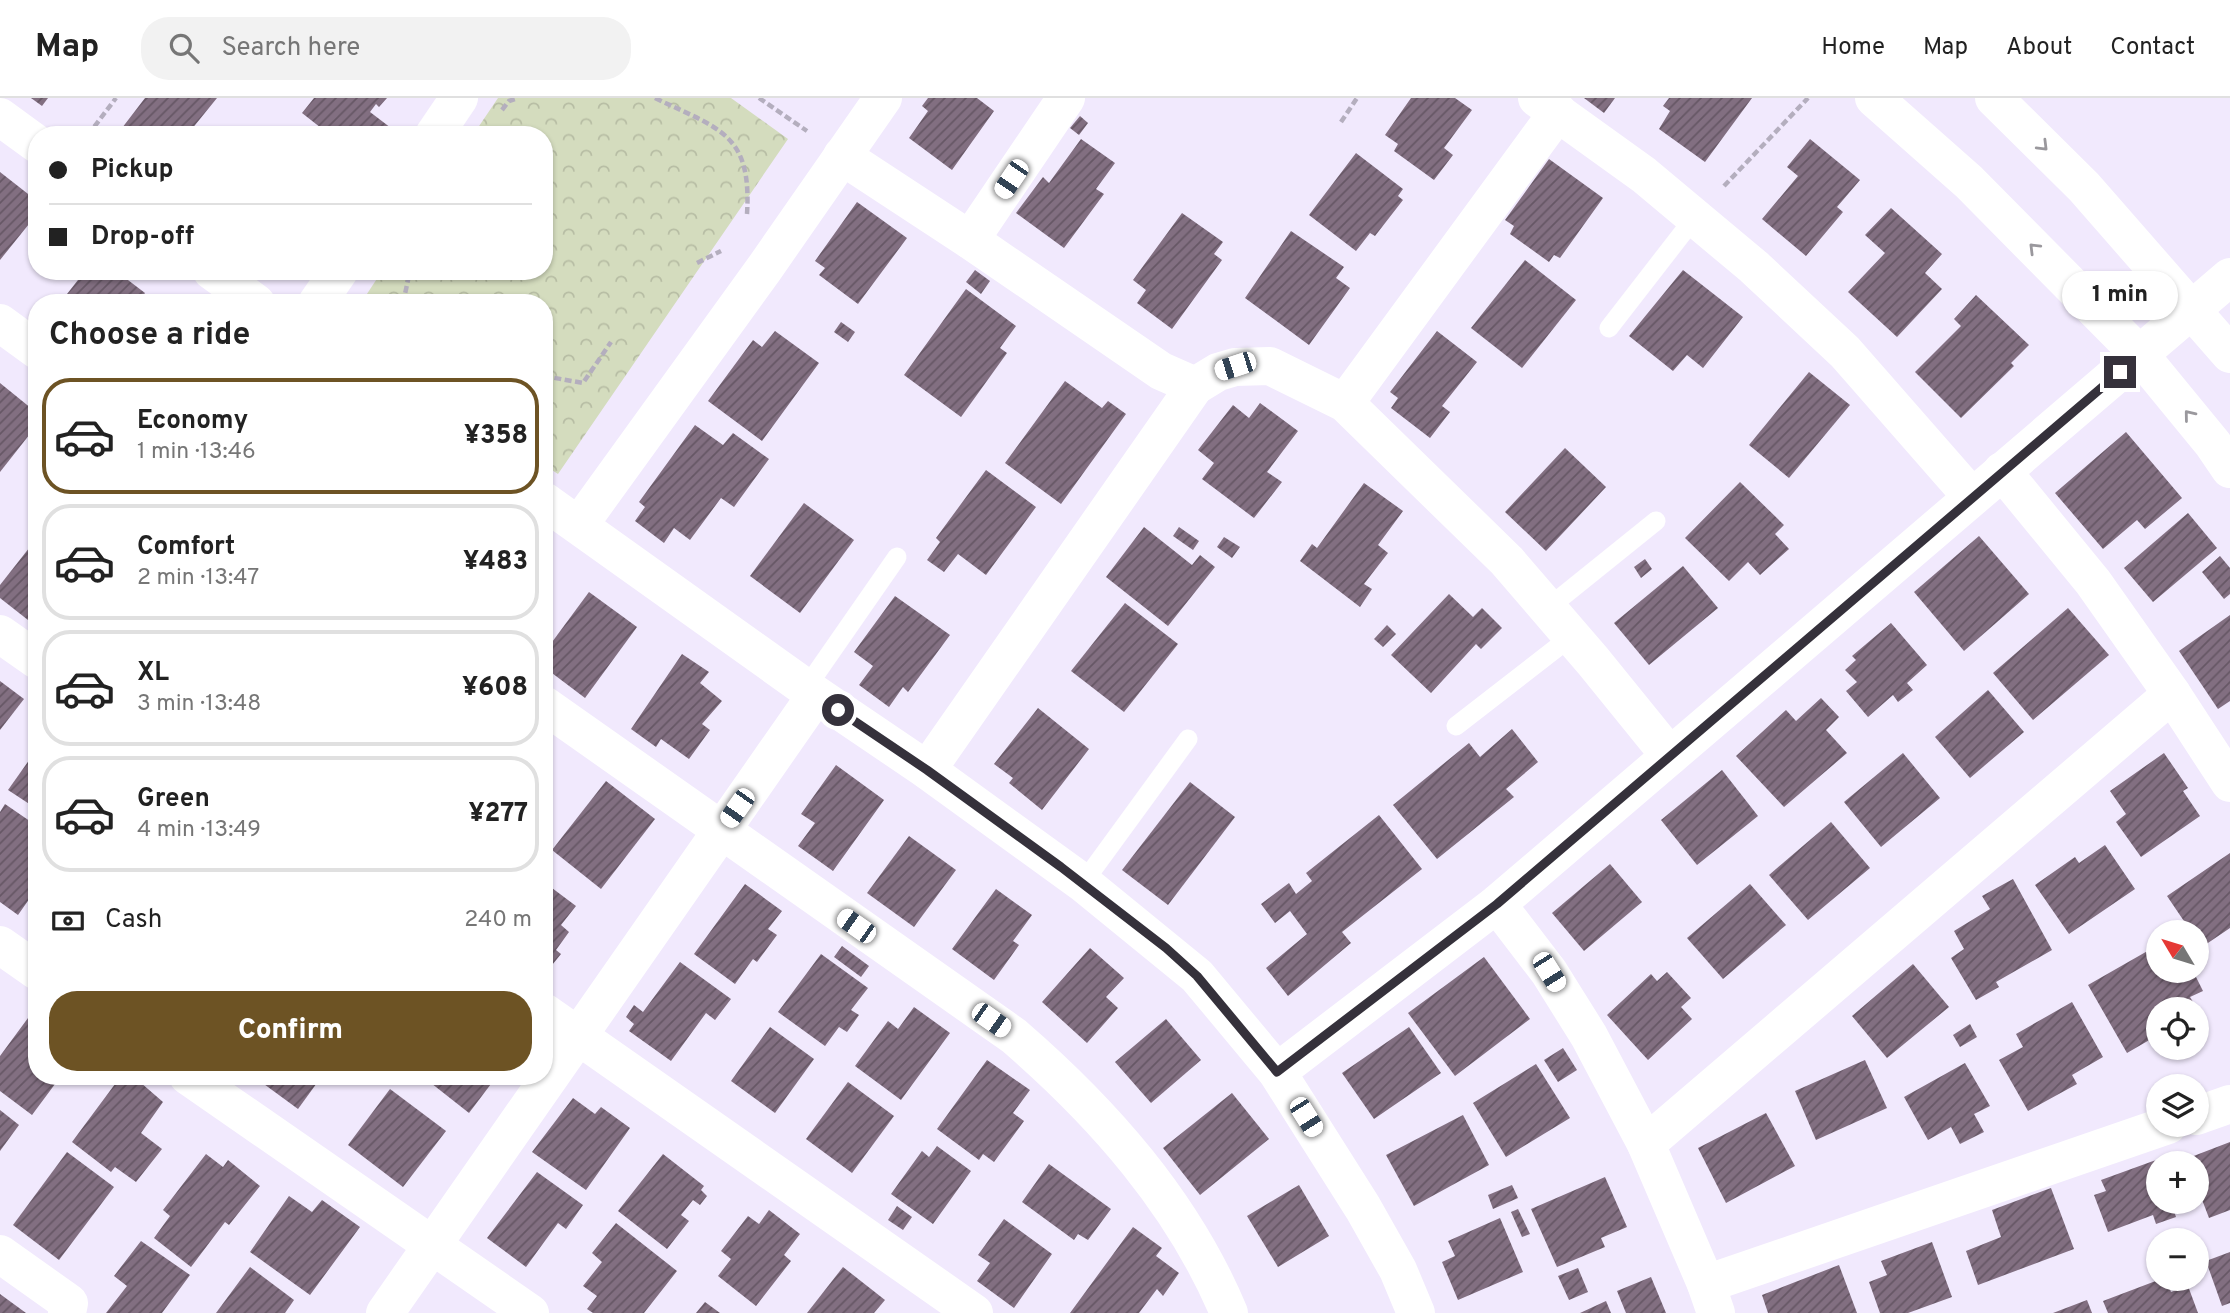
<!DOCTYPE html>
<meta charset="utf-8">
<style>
body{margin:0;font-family:Overpass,sans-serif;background:#f2f2f2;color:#222;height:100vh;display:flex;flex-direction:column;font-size:26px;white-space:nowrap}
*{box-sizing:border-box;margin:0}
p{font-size:23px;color:#767676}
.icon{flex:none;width:38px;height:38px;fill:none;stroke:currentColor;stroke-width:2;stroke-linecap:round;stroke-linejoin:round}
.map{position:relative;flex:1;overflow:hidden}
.panel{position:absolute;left:28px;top:196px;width:525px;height:791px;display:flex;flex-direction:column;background:#fff;border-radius:28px;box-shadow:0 2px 5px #0004}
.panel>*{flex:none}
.banner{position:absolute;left:28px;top:28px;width:525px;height:154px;border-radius:28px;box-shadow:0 2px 5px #0004;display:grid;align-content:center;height:154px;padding:0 21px;background:#fff}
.needle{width:46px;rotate:308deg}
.tools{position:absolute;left:2146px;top:822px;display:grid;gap:14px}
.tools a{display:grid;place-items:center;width:63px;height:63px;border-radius:50%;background:#fff;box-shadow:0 2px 5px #0004;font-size:35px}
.end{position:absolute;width:32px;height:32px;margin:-16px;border:9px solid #35313b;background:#fff;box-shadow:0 0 0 4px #fff}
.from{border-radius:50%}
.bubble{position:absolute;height:49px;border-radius:24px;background:#fff;box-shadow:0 2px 5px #0004;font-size:23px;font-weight:800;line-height:49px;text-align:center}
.car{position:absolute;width:21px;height:42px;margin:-21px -10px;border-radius:9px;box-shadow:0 0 5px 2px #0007;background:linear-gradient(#fff 24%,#345 0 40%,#fff 0 76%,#345 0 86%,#fff 0)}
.banner b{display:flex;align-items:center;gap:24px;height:66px;font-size:26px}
.banner b+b{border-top:2px solid #e0e0e0}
.banner i{width:18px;height:18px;background:#222}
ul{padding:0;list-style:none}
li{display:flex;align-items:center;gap:21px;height:116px;margin:0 14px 10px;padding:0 7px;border:4px solid #e0e0e0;border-radius:28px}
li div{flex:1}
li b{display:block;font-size:26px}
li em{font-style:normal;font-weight:800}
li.active{border-color:#6d5324}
li>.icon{width:63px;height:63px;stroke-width:1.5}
h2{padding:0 21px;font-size:32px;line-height:84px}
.pay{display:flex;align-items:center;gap:18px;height:77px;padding:0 21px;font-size:26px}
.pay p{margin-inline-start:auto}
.primary-button{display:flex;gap:14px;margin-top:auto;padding:14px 21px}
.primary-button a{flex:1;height:80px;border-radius:28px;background:#6d5324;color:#fff;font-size:28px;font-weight:800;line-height:80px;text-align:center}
header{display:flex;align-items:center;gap:42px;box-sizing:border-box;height:98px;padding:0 35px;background:#fff;border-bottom:2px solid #e0e0e0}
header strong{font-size:33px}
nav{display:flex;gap:38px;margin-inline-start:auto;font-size:24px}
.search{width:490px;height:63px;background:#f2f2f2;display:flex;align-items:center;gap:18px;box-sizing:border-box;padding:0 24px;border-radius:28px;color:#767676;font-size:26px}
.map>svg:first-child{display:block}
</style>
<header>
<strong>Map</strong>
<div class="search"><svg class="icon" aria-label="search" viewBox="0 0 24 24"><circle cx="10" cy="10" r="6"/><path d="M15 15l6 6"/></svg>Search here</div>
<nav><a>Home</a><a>Map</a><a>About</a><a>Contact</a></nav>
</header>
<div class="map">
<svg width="2230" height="1215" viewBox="0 0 2230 1215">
<defs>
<pattern id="park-crowns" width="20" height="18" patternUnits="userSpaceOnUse" patternTransform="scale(1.75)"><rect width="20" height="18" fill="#d4dcbe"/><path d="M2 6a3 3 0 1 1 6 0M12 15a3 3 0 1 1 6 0" fill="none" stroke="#b7bda4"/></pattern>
<pattern id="building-hatch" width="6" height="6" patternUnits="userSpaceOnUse" patternTransform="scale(1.75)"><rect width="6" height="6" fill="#826f81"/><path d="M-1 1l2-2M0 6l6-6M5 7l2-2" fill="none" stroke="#665765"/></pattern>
</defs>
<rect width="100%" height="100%" fill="#f1e9fd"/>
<!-- park -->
<path fill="url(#park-crowns)" d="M498,0H731L788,41L558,376L544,367V205H361L382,173H544V37H473Z"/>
<!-- building -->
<g fill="url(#building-hatch)">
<path d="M31,0H48L42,8Z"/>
<path d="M145,0H217L187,37H126L128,35L122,30Z"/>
<path d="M314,0H387L379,9L376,6L370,14L391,30L386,37H330L302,15Z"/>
<path d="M928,0H977L994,13L952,72L909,40L928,13L922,8Z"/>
<path d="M1411,0H1455L1472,12L1444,50L1453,57L1434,82L1394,53L1398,46L1385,37Z"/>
<path d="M1584,0H1615L1604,15Z"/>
<path d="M1669,0H1752L1705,64L1659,31L1670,13L1663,8Z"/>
<path d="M1080,18L1088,25L1079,37L1070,30Z"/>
<path d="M1081,41L1115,65L1096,91L1104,96L1064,150L1016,115L1043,79L1049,85Z"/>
<path d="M1810,41L1860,82L1837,109L1843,114L1806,158L1762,121L1798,78L1787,69Z"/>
<path d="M1356,55L1403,91L1398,98L1403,102L1375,138L1370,135L1356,153L1309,117Z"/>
<path d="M1549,61L1603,100L1560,160L1554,157L1549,164L1510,136L1514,128L1505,122Z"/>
<path d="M0,74L37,103V116L0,162Z"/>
<path d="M857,104L907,140L858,206L819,177L825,170L815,163Z"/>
<path d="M1891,110L1942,156L1925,175L1942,191L1897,239L1848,194L1885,155L1865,137Z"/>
<path d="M1182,115L1223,144L1214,156L1222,162L1172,231L1137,205L1146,192L1133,182Z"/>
<path d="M1291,133L1344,169L1336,180L1350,190L1309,247L1245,200Z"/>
<path d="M1525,162L1576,202L1522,270L1471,230Z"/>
<path d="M975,172L990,183L981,196L966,184Z"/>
<path d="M1683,172L1743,219L1703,270L1687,257L1673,273L1629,238Z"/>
<path d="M85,173H129L124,179L145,195L138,205H60Z"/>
<path d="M966,191L1016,228L1000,250L1007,255L961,319L904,277Z"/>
<path d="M1976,197L2029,247L2011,265L2014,268L1961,320L1915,274L1961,228L1954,221Z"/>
<path d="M841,224L855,234L848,244L834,234Z"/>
<path d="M775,233L819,265L762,343L708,303L753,242L762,249Z"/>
<path d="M1437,233L1477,264L1442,308L1450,314L1430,340L1391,310L1398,300L1390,294Z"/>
<path d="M1809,274L1850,307L1789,380L1749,347Z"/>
<path d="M1065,283L1102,310L1108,303L1126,316L1061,406L1005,365Z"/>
<path d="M0,285L37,315V327L0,374Z"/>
<path d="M1260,305L1298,333L1267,374L1282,384L1254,420L1202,381L1214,365L1198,352L1233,307L1249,320Z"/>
<path d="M695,327L723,347L733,335L769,361L734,409L721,400L690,442L674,430L664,445L635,423L645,409L639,404Z"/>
<path d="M2126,334L2182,400L2145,431L2137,422L2103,451L2055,395Z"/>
<path d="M1565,350L1606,389L1546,453L1505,414Z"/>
<path d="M986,372L1036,409L986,477L958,456L944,474L927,462L940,444L936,440Z"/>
<path d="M1740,384L1784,427L1775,436L1789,451L1760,477L1748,464L1729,483L1685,440Z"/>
<path d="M1364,385L1403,413L1378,447L1388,455L1364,486L1372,491L1360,509L1300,463L1312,446L1317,450Z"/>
<path d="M804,405L854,442L800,515L750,478Z"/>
<path d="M2188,415L2217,450L2153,504L2124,470Z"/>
<path d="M1144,429L1192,467L1200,457L1215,469L1168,528L1106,479Z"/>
<path d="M1179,429L1199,443L1193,452L1173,438Z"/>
<path d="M1979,438L2029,496L1964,553L1914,494Z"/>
<path d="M1224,439L1240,449L1232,460L1217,449Z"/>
<path d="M37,440V511L28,522L0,500V487Z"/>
<path d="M2220,458L2230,470V496L2224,501L2202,474Z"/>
<path d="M1645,461L1652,471L1641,480L1634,469Z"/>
<path d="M1683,468L1718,510L1649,567L1614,525Z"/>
<path d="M589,494L637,529L585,600L544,569V555Z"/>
<path d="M1449,496L1473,519L1482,510L1502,530L1481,551L1476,546L1431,595L1391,557Z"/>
<path d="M895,498L950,537L908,594L903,589L889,609L859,587L873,568L854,554Z"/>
<path d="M1125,505L1178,546L1124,614L1071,573Z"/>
<path d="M2068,510L2109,557L2033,622L1993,575Z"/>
<path d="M2230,517V603L2218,611L2179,553Z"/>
<path d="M1891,525L1927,567L1907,585L1913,592L1898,604L1893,597L1868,619L1846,593L1857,584L1845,572L1856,562L1852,558Z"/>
<path d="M1387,527L1396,536L1383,549L1374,541Z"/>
<path d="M682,556L709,574L700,585L722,603L702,626L710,632L689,661L661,641L656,649L631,631Z"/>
<path d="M0,583L24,601L0,632Z"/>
<path d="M1988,592L2024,634L1970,680L1935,639Z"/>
<path d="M1821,600L1839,619L1826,632L1847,655L1784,709L1736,658L1786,612L1796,623Z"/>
<path d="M1038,610L1089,651L1042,712L1009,685L1013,680L994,666Z"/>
<path d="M1512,631L1538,664L1506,691L1514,699L1437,761L1393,707L1469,645L1480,659Z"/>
<path d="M37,651V711L8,692Z"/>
<path d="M1903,655L1940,700L1881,749L1844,704Z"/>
<path d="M2164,655L2188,690L2183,693L2200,718L2141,759L2116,724L2126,716L2110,693Z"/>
<path d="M836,667L884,702L833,773L798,748L815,725L801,716Z"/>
<path d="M1722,672L1758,718L1697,767L1661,722Z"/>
<path d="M606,683L655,721L601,791L552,752Z"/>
<path d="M1190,684L1235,719L1168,807L1122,772Z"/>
<path d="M5,706L37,728V779L33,785L37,790L18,817L0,804V714Z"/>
<path d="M1379,717L1422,771L1342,834L1351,845L1288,898L1266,870L1307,836L1290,813L1275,825L1261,806L1289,785L1296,796L1312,783L1306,775Z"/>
<path d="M1831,724L1870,770L1808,822L1769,777Z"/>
<path d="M909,738L956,772L914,829L867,795Z"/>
<path d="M2105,747L2135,791L2069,836L2035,787L2075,759L2079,765Z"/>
<path d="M2230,755V830L2202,849L2196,841V835H2192L2167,798Z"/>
<path d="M1610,766L1642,804L1584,853L1552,815Z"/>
<path d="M2013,781L2052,852L1996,884L1999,889L1976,902L1951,860L1964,851L1954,833L1990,811L1982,798Z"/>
<path d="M544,784L576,808L561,827L569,834L556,852L561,856L544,877Z"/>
<path d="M745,786L782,813L768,831L777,837L757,864L753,861L735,886L694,856Z"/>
<path d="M1750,786L1786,827L1723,881L1687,840Z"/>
<path d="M996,791L1032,817L1013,843L1019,847L994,882L952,851Z"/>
<path d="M2158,847V873H2193L2203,893L2190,899L2198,912H2158V937L2127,955L2088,887Z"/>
<path d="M842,848L869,868L861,879L834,859Z"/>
<path d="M1090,850L1124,880L1106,899L1118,910L1087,945L1042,904Z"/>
<path d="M821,856L868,890L851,912L859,917L847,934L839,929L825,948L778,914Z"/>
<path d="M1484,859L1530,921L1455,978L1408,915Z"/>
<path d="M680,864L731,901L715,922L706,915L671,963L629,933L634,926L626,919L634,907L643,914Z"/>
<path d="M1913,866L1949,909L1887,960L1852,918Z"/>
<path d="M1667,874L1691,900L1681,909L1692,921L1648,962L1607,917L1651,876L1657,883Z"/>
<path d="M2072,904L2103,959L2072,977L2077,986L2028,1013L1999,962L2023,949L2016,936Z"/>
<path d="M914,909L950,935L901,1002L855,968L888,923L898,931Z"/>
<path d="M28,920L37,927V978H61L32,1017L0,993V958Z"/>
<path d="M1166,921L1201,962L1151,1005L1115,964Z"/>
<path d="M1970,926L1977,939L1960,949L1953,937Z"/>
<path d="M770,929L814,961L775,1015L731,983Z"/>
<path d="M1409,929L1441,975L1374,1021L1342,975Z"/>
<path d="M1563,950L1577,972L1558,984L1544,962Z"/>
<path d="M987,962L1030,992L1013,1015L1024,1023L994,1064L983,1056L979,1062L937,1031Z"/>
<path d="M1865,962L1887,1010L1816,1042L1795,993Z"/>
<path d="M1965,965L1990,1008L1974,1016L1984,1034L1960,1046L1951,1029L1928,1042L1904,999Z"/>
<path d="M1536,966L1570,1020L1506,1059L1473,1005Z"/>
<path d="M121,978H133L163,1004L141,1035L162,1051L136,1084L115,1069L111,1074L72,1044Z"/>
<path d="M253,978H322L298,1011Z"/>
<path d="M422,978H497L469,1015Z"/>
<path d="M848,984L894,1018L852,1075L806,1041Z"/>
<path d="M390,991L446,1033L403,1089L348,1047Z"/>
<path d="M1232,995L1269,1041L1200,1097L1163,1050Z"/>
<path d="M573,1000L595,1016L601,1009L630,1030L586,1092L532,1054Z"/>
<path d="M0,1012L19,1027L0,1053Z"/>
<path d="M1766,1015L1795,1068L1726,1105L1698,1050Z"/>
<path d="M1463,1017L1489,1067L1414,1108L1386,1057Z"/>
<path d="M2230,1044V1112L2209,1120L2201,1099L2205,1097L2196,1075V1066H2193L2191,1059Z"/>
<path d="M937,1048L971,1073L933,1126L891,1096L922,1053L929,1059Z"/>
<path d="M67,1054L114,1089L59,1162L13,1127Z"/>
<path d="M206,1056L223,1069L228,1062L260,1088L229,1127L225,1124L191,1169L154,1140L170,1118L163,1112Z"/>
<path d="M663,1056L704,1088L701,1092L707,1098L700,1107L693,1102L681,1117L689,1123L667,1151L618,1113Z"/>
<path d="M2156,1062L2158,1068V1104H2171L2176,1119L2156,1126L2153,1117L2108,1134L2094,1097L2106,1093L2101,1082Z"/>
<path d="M1049,1066L1111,1111L1088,1142L1078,1136L1074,1142L1022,1104Z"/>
<path d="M537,1074L583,1107L566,1131L558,1125L526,1169L487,1140Z"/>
<path d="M1605,1079L1627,1129L1601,1140L1605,1149L1557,1169L1531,1111Z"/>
<path d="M1299,1087L1329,1138L1278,1169L1247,1118Z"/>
<path d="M1512,1087L1518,1100L1493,1111L1488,1097Z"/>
<path d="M2051,1090L2074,1151L1978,1187L1966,1153L2001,1139L1992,1112Z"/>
<path d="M289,1098L312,1114L322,1102L360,1129L310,1197L250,1154Z"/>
<path d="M897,1108L912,1119L903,1132L888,1122Z"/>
<path d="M1518,1111L1530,1136L1522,1139L1511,1114Z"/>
<path d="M769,1112L800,1136L784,1157L791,1163L756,1208L718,1178L731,1161L721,1153L748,1118L759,1126Z"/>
<path d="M1500,1120L1523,1174L1458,1202L1442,1164L1455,1158L1448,1143Z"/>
<path d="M1004,1121L1052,1156L1014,1210L977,1183L990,1165L978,1157Z"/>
<path d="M616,1125L677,1173L644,1215H593L587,1211L597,1198L583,1188L602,1164L592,1155Z"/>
<path d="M1133,1129L1162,1150L1156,1158L1179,1175L1163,1198L1157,1191L1139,1215H1070Z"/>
<path d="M141,1143L190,1177L162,1215H106L127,1188L114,1178Z"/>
<path d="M1932,1144L1952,1199L1908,1215H1880L1869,1184L1887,1177L1881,1163Z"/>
<path d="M2230,1154V1205L2222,1208L2206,1163Z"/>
<path d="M1839,1167L1857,1215H1768L1762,1197Z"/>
<path d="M250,1169L294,1202L285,1215H216Z"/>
<path d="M843,1169L885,1202L874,1215H807Z"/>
<path d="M1578,1170L1588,1194L1569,1202L1558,1178Z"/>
<path d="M1651,1179L1666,1215H1626L1617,1193Z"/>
<path d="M2161,1181H2166L2171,1194L2188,1188L2198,1215H2108L2103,1203Z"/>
<path d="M0,1196L26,1215H0Z"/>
<path d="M2087,1202L2092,1215H2053Z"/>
<path d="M1606,1203L1611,1215H1580Z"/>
<path d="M705,1204L720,1215H696Z"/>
</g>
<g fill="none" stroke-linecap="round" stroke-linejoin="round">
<!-- path -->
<g stroke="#b4aebe" stroke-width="4.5" stroke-dasharray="7 3.5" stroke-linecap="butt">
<path d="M655,0C719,31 752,35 747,116"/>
<path d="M759,0L807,33"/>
<path d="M502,12L509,3L518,0"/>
<path d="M1341,24L1357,0"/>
<path d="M88,37L116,0"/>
<path d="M1724,88L1808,0"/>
<path d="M697,165L721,153"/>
<path d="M403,205L410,173"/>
<path d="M544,278L583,285L611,244"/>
</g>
<!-- service -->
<g stroke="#fff" stroke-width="19">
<path d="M1609,230L1695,119"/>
<path d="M1548,510L1656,423"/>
<path d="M806,590L897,459"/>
<path d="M1456,628L1572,538"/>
<path d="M1083,785L1188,641"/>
</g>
<!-- minor -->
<g stroke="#fff" stroke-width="38">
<path d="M1537,0L1644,77L1754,169L1845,254L1972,399"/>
<path d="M434,37L459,0"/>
<path d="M842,58L970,142L1161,273L1195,288L1218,274L1235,269L1270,268L1345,305L1507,463L1593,563L1670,658"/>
<path d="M970,142L1066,0"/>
<path d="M317,205L339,173"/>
<path d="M0,225L37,252"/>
<path d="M1345,305L1558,14"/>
<path d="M2002,373L2093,484L2172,596L2230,685"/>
<path d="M579,427L764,171L883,0"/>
<path d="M0,536L37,562"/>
<path d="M544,607L1014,938C1103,1015 1183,1105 1229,1215"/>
<path d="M927,672L1195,288"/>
<path d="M1497,806L1549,874L1589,938L1646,1046L1706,1186L1716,1215"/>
<path d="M0,847L37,873"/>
<path d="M544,914L974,1215"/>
<path d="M188,978L530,1215"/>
<path d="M2196,1018L2230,1006"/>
<path d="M1646,1046L2172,596"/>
<path d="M0,1156L69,1205L67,1215"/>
<path d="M1706,1186L2168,1027"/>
<path d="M385,1215L816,597"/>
</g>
<!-- tertiary -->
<g stroke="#fff" stroke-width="38">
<path d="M1874,0L1969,84L2140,257L2213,346L2230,371"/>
<path d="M1994,0L2084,89L2230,256"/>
<path d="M0,19L37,46"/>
<path d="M212,173L256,205"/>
<path d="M544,403L806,590L927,672L1083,785L1197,878L1277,974L1363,1110L1398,1172L1416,1215"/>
<path d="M1277,974L1497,806L2230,179"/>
</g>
</g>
<!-- one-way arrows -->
<defs><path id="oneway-chevron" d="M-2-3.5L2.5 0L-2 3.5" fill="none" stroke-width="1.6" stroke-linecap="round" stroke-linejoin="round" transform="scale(1.75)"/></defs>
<g stroke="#9a989d">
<use href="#oneway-chevron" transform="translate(2043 48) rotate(45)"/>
<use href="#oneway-chevron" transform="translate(2034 150) rotate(-135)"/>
<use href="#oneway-chevron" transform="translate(2189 317) rotate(-129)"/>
</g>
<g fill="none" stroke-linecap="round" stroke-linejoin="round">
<!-- route -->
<path stroke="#35313b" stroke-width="9" d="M838,612L927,672L1061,769L1166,850L1197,878L1277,974L1497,806L2120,274"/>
</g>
</svg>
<div class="tools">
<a><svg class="needle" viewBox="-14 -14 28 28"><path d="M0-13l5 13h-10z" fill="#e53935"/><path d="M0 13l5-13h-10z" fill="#767676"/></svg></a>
<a><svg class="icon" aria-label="locate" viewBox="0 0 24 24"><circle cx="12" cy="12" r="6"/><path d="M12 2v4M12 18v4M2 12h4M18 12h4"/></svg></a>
<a><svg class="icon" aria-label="layers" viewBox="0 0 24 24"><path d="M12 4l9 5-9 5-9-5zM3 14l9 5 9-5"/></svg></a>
<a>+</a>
<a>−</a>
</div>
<i class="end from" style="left:838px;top:612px"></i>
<i class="end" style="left:2120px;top:274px"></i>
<div class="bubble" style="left:2062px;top:173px;width:116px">1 min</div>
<i class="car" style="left:1011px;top:81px;rotate:214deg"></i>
<i class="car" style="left:1235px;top:268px;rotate:252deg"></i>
<i class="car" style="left:737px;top:710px;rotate:215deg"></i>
<i class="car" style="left:856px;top:828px;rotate:305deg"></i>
<i class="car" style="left:1549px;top:874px;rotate:148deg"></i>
<i class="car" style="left:991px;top:922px;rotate:125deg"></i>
<i class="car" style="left:1306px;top:1019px;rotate:148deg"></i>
<div class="banner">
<b><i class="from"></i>Pickup</b>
<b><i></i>Drop-off</b>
</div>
<section class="panel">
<h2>Choose a ride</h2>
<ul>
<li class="active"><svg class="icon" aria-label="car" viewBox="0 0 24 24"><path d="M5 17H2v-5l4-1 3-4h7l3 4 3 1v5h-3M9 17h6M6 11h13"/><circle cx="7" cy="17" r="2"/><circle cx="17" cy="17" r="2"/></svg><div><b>Economy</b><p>1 min · 13:46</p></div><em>¥358</em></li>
<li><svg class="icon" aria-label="car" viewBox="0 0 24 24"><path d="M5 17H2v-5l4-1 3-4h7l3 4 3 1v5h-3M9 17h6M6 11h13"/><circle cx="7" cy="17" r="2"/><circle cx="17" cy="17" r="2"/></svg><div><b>Comfort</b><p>2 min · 13:47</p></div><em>¥483</em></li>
<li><svg class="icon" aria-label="car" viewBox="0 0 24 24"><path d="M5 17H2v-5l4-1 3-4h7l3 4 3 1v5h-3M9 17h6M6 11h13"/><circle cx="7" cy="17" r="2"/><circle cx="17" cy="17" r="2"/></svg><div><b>XL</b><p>3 min · 13:48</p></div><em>¥608</em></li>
<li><svg class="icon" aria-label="car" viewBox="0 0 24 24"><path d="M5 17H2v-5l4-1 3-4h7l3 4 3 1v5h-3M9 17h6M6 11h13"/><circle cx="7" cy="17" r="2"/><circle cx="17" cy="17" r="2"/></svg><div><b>Green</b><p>4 min · 13:49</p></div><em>¥277</em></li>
</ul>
<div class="pay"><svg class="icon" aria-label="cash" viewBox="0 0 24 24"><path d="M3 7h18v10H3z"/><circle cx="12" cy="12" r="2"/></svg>Cash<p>240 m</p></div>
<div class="primary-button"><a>Confirm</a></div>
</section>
</div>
